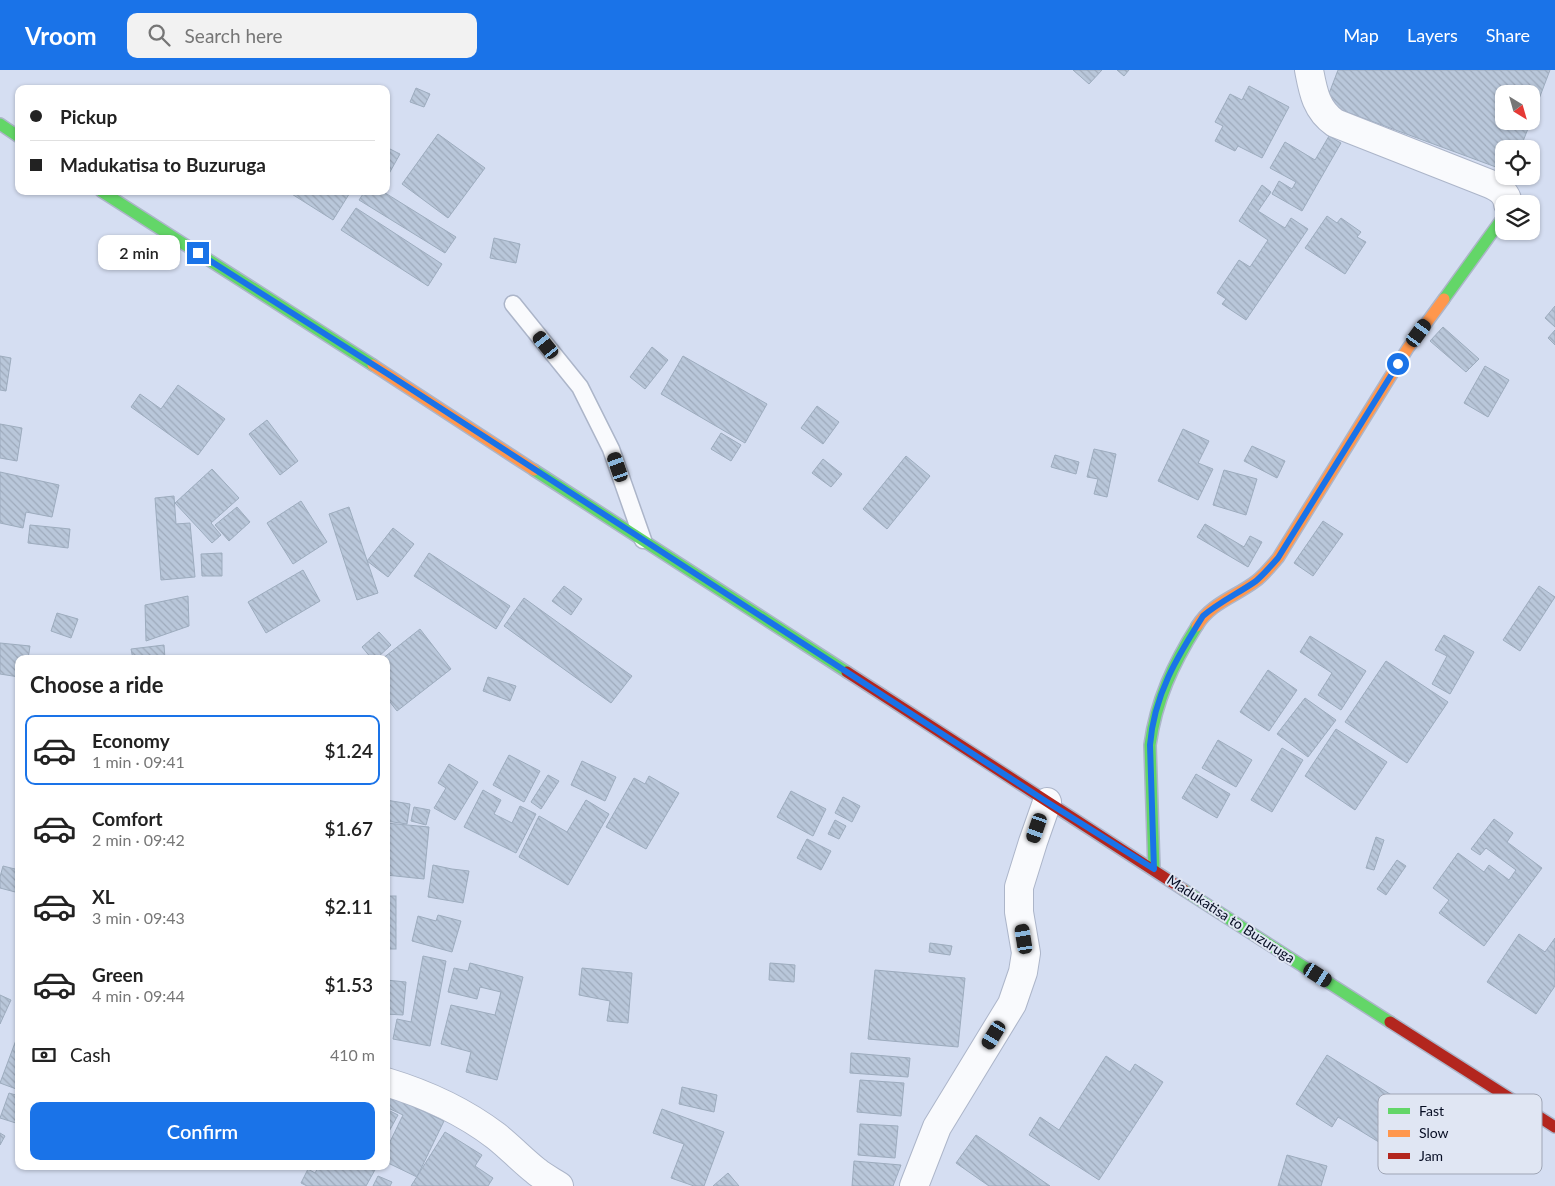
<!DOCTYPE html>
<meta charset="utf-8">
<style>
body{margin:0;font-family:Lato,sans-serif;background:#f2f2f2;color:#222;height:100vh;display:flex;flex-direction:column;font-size:19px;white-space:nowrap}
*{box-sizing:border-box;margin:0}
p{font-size:16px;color:#767676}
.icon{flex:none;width:28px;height:28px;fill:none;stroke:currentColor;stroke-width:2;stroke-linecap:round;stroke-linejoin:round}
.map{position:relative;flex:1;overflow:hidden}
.details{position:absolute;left:15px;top:585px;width:375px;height:515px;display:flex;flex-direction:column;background:#fff;border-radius:10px;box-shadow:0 1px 4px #0004}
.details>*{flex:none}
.guide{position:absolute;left:15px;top:15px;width:375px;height:110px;border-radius:10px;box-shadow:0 1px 4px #0004;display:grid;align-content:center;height:110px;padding:0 15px;background:#fff}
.needle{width:32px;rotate:143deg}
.fabs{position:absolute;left:1495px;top:15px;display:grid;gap:10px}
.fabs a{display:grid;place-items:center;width:45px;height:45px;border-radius:10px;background:#fff;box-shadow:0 1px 4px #0004;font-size:25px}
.end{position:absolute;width:22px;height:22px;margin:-11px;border:6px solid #1a73e8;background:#fff;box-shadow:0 0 0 2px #fff}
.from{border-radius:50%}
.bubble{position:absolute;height:35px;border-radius:10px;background:#fff;box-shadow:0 1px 4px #0004;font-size:16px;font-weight:600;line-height:35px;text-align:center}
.car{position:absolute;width:15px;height:30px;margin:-15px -8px;border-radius:6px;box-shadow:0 0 4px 1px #0007;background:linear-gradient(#222 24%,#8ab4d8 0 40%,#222 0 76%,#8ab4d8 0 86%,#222 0)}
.guide b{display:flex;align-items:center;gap:18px;height:48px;font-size:19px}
.guide b+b{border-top:1px solid #e0e0e0}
.guide i{width:12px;height:12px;background:#222}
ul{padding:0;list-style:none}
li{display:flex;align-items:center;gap:15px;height:70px;margin:0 10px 8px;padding:0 5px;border:2px solid transparent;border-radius:10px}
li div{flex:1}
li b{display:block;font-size:19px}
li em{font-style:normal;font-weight:600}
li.on{border-color:#1a73e8}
li>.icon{width:45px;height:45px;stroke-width:1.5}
h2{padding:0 15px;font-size:22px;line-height:60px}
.pay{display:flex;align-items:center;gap:12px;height:55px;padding:0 15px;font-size:19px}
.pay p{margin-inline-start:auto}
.primary-button{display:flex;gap:10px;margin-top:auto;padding:10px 15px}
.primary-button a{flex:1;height:58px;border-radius:10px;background:#1a73e8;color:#fff;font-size:20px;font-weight:600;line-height:58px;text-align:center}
header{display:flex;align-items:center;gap:30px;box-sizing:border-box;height:70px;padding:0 25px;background:#1a73e8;color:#fff}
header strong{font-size:24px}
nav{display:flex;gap:28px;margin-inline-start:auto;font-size:18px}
.search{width:350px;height:45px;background:#f2f2f2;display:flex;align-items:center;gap:12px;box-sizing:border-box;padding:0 18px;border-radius:10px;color:#767676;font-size:19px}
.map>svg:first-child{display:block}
</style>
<header>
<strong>Vroom</strong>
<div class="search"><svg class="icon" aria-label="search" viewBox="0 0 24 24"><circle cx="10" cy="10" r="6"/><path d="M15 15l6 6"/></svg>Search here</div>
<nav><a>Map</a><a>Layers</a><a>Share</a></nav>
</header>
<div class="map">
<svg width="1555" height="1116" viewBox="0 0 1555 1116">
<defs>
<pattern id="building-back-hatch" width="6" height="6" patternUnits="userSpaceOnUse" patternTransform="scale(1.25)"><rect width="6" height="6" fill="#b9c7da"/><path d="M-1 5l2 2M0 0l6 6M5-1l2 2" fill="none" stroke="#9eaabb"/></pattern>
</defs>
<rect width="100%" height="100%" fill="#d5def2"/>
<!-- building -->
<g fill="url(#building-back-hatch)" stroke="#9dacbe">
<path d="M1073,0H1102L1089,14Z"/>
<path d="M1117,0H1129L1124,6Z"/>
<path d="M1338,0H1550L1531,50V24H1504V51H1531L1520,79H1504V100L1325,34Z"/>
<path d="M1249,16L1289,37L1262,88L1238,76L1235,81L1215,71L1223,56L1215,52L1230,24L1242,30Z"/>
<path d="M416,18L430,24L424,37L410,32Z"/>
<path d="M438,64L485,98L448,148L402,114Z"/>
<path d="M1329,66L1341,73L1302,141L1272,124L1279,111L1292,119L1296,112L1270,98L1285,72L1315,90Z"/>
<path d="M386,77L400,84L386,109Z"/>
<path d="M1262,115L1271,122L1258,141L1285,158L1291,148L1308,159L1246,250L1222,234L1226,229L1217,223L1239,190L1250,197L1268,170L1239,151Z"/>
<path d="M287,121H351L333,150Z"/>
<path d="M365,121H382L456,167L445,183L359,130Z"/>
<path d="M356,138L442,194L428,216L341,160Z"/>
<path d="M1327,146L1337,153L1341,148L1361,162L1357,167L1366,172L1345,204L1305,178Z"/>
<path d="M494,168L520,174L516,193L490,188Z"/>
<path d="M1555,236V257L1545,248Z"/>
<path d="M1443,257L1479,289L1466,302L1430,271Z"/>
<path d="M1555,260V275L1548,268Z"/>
<path d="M652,277L668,290L645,319L630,307Z"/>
<path d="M0,286L11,288L6,321L0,320Z"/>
<path d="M683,286L767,334L745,373L661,324Z"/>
<path d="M1485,296L1509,310L1488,347L1464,333Z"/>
<path d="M178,315L225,349L198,385L131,337L140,324L161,339Z"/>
<path d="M817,336L839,352L823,374L801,358Z"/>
<path d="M267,350L298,391L280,405L249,364Z"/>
<path d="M0,354L22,358L17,391L0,388Z"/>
<path d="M1183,359L1209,371L1198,393L1213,399L1198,430L1158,411Z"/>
<path d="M721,363L741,375L731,391L711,379Z"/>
<path d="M1252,376L1285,391L1277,408L1244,391Z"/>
<path d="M1094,379L1116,384L1107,427L1094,424L1098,409L1087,407Z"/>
<path d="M1055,385L1079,392L1076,404L1051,397Z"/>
<path d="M906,386L930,406L887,459L863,439Z"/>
<path d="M823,389L842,404L831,417L812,403Z"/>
<path d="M212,399L239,428L211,453L221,465L212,473L175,433Z"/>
<path d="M1224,400L1257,409L1246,445L1213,435Z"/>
<path d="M0,402L59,415L52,447L26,442L23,458L0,453Z"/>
<path d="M174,426L176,454L190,453L195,507L161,510L155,428Z"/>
<path d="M301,431L327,472L293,494L267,453Z"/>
<path d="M237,437L250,452L229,471L215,455Z"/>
<path d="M349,437L378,523L357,530L329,444Z"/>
<path d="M1323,451L1343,464L1313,506L1294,493Z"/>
<path d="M1205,454L1244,477L1250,466L1262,472L1248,497L1197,467Z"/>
<path d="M30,455L70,459L68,478L28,473Z"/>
<path d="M393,458L414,474L388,507L367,491Z"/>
<path d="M222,483V506H202L201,484Z"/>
<path d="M429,483L510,536L496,559L414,506Z"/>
<path d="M303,500L320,531L266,563L248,532Z"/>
<path d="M564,516L582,529L571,545L552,531Z"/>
<path d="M1539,516L1555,527L1520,581L1503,570Z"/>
<path d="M188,526L189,556L146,571L145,535Z"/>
<path d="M524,528L632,606L611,633L504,556Z"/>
<path d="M57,543L78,549L71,568L51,561Z"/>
<path d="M420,559L451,599L397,641L386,627V589H382Z"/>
<path d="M379,562L391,575L376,589H372L362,577Z"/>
<path d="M1444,565L1474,582L1450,624L1432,614L1447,586L1435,580Z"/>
<path d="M1310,566L1366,601L1341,640L1318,625L1332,603L1300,582Z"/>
<path d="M0,573L30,576L28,589H19V607L0,604Z"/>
<path d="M164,575L165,589H133L131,579Z"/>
<path d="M75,586L108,588V589H75Z"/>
<path d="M1386,591L1448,632L1407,693L1345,652Z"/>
<path d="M1268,600L1297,620L1269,661L1240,642Z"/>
<path d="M488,607L516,616L510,631L483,621Z"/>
<path d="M1305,628L1336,650L1308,687L1277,664Z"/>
<path d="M1336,659L1387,692L1355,740L1305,706Z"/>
<path d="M1218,670L1252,690L1236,717L1202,698Z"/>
<path d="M1282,678L1303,690L1272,742L1251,730Z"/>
<path d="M509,685L540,701L524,732L493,715Z"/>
<path d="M582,691L616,707L605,731L571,715Z"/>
<path d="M449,694L478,712L455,750L434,738L446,718L438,713Z"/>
<path d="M1196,704L1230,724L1217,748L1182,728Z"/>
<path d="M548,705L559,711L541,739L531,732Z"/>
<path d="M649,706L679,723L646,779L606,757L634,708L645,714Z"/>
<path d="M483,720L501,730L494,744L512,753L520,736L536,744L516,783L464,757Z"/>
<path d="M791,721L826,739L813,766L777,747Z"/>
<path d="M843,727L860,736L852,752L835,743Z"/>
<path d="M386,730L410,734L407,754L386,751Z"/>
<path d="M586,730L609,744L568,815L519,787L539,746L567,762Z"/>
<path d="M414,737L430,740L426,755L411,751Z"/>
<path d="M1494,749L1513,763L1507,772L1542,798L1484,876L1439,843L1449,830L1433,818L1458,783L1484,802L1489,795L1509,810L1516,800L1486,778L1480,785L1471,779Z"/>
<path d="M835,750L846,756L839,769L828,764Z"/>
<path d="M386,753L429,757L424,809L386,805Z"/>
<path d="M1376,767L1384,770L1374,800L1366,798Z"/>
<path d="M807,769L831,781L821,800L797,788Z"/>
<path d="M1397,790L1406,796L1386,825L1377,819Z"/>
<path d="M433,795L452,799L469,801L463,833L428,827Z"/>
<path d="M3,796L19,800V823L0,818V807Z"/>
<rect x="386" y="826" width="10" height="53"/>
<path d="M438,845L461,851L452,882L412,871L418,846L436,851Z"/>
<path d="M1519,864L1545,882L1555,868V916L1536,944L1487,912Z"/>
<path d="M930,873L952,876L950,885L929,882Z"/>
<path d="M423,886L446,891L430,976L393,969L397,949L411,952Z"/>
<path d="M470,893L523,907L497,1010L466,1002L471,982L441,974L451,935L495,945L501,922L480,917L477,929L448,922L454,898L468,901Z"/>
<path d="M770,893L795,895L794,912L769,910Z"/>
<path d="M582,898L632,903L628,953L607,951L610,931L579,925Z"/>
<path d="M875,900L965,908L958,977L868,969Z"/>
<path d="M386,910L406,912L403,945L386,944Z"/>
<path d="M0,925L11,930L0,954Z"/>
<path d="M19,962V1020L0,1013Z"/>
<path d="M851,983L910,988L908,1007L850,1003Z"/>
<path d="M1327,985L1406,1034L1382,1074L1338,1047L1332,1057L1296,1034Z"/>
<path d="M1106,986L1130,1002L1135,994L1163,1012L1099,1110L1029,1065L1040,1047L1059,1060Z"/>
<path d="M860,1010L904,1013L901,1046L857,1042Z"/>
<path d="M682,1017L717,1025L714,1042L679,1034Z"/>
<path d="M9,1023L19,1026V1054L0,1048Z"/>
<path d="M391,1026L444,1051L417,1107L386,1092V1080L403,1045L386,1037Z"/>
<path d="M386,1039L398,1045L386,1067Z"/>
<path d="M662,1039L724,1062L704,1116H694L671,1108L684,1074L653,1063Z"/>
<path d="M860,1054L898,1056L895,1088L858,1085Z"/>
<path d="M445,1062L482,1085L475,1096L493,1108L488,1116H411Z"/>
<path d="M0,1063L5,1066L0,1075Z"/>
<path d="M976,1065L1050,1116H989L956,1093Z"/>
<path d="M1287,1085L1327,1096L1321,1116H1278Z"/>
<path d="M854,1091L901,1095L893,1116H852Z"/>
<path d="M319,1096H351L354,1098L355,1096H373L376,1098L366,1116H307L301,1113L308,1099L315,1103Z"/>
<path d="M728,1103L739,1116H713Z"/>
<path d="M378,1106L392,1112L390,1116H373Z"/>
</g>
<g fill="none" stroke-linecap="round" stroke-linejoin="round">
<defs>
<path id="lane" d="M513,234L580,317L611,379L643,470"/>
<g id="street">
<path d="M1309,0C1313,21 1316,40 1335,53L1490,114C1499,118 1507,123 1508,134"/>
<path d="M386,1012C426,1024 463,1041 496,1066C510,1077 522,1090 536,1101C543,1107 551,1111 559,1116"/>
<path d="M914,1116L937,1057L1012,934L1023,902L1026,883L1019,842V817L1033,772L1047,732"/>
</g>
<g id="fast">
<path d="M0,54L19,67"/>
<path d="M101,121L373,295"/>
<path d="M1444,229L1504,146"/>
<path d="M534,400L847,602"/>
<path d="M1154,799L1150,675C1156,631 1173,594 1197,556"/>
<path d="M1184,820L1390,952"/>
</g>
<g id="slow">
<path d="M373,295L534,400"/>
<path d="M1197,556C1211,533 1235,527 1256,511C1264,505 1271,496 1278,488L1408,278L1444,229"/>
</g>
<g id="jam">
<path d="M847,602L1184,820"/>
<path d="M1390,952L1555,1057"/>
</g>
</defs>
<!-- lane casing -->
<use href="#lane" stroke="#acb5c9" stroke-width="19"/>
<!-- street casing -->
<use href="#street" stroke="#acb5c9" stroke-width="30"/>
<!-- fast casing -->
<use href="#fast" stroke="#acb5c9" stroke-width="14"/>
<!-- slow casing -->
<use href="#slow" stroke="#acb5c9" stroke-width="14"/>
<!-- jam casing -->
<use href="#jam" stroke="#acb5c9" stroke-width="14"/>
<!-- lane -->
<use href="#lane" stroke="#f9fafd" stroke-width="16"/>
<!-- street -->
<use href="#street" stroke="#f9fafd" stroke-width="28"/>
<!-- fast -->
<use href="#fast" stroke="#63d668" stroke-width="11"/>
<!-- slow -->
<use href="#slow" stroke="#ff974d" stroke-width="11"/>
<!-- jam -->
<use href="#jam" stroke="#b3261e" stroke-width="11"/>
</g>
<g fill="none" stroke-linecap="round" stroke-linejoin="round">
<!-- route -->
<path stroke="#1a73e8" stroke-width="6" d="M198,183L391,306L1047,732L1154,799L1150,675C1154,625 1177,587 1203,546C1219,532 1239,523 1256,511C1264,504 1271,496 1278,488L1398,294"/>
</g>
<g text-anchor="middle" stroke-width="4" stroke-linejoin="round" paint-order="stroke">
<!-- street labels -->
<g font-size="14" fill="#060d23" stroke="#e0e6f3">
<text transform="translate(1231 849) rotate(33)" y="5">Madukatisa to Buzuruga</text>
</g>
</g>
<!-- legend -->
<rect x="1378" y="1024" width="164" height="80" rx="8" fill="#e0e6f3" stroke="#9fa5b5" stroke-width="1"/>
<rect x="1388" y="1038" width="22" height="6" fill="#63d668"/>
<rect x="1388" y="1060" width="22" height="7" fill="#ff974d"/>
<rect x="1388" y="1083" width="22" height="6" fill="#b3261e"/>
<g font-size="14" fill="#060d23">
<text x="1419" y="1046">Fast</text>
<text x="1419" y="1068">Slow</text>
<text x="1419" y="1091">Jam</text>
</g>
</svg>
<div class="fabs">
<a><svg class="needle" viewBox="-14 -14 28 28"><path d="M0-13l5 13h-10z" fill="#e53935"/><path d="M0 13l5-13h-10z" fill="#767676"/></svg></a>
<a><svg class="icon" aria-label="locate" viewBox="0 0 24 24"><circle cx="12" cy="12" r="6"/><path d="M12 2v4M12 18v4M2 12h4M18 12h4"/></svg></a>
<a><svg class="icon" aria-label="layers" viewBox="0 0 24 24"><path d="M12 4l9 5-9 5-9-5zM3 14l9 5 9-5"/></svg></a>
</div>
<i class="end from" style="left:1398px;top:294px"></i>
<i class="end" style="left:198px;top:183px"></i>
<div class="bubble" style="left:98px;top:165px;width:82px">2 min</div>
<i class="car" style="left:1419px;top:263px;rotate:36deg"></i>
<i class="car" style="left:546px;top:275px;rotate:321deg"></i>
<i class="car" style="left:618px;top:397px;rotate:341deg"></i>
<i class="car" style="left:1037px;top:758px;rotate:199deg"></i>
<i class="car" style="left:1024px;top:869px;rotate:351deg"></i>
<i class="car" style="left:1318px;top:905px;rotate:123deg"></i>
<i class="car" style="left:994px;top:965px;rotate:211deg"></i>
<div class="guide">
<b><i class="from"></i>Pickup</b>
<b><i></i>Madukatisa to Buzuruga</b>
</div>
<section class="details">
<h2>Choose a ride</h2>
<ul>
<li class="on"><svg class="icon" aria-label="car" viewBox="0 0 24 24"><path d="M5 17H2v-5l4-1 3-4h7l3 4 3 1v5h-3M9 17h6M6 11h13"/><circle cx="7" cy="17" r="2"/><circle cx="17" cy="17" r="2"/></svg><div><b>Economy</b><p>1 min · 09:41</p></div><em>$1.24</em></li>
<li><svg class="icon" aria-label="car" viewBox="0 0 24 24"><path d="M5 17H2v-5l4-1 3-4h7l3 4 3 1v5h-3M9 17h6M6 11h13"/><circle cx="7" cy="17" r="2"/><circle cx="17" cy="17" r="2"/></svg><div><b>Comfort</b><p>2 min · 09:42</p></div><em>$1.67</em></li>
<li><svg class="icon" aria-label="car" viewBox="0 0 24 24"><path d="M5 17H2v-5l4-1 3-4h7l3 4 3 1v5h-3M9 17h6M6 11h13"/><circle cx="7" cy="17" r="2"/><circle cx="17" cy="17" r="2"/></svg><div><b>XL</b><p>3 min · 09:43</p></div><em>$2.11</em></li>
<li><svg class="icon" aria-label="car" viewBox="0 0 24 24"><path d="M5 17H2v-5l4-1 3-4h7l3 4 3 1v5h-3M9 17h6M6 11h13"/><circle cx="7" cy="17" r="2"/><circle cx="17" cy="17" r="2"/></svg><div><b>Green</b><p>4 min · 09:44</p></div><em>$1.53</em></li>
</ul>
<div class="pay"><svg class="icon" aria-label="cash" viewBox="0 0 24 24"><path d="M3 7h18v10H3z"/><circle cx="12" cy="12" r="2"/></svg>Cash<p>410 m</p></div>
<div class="primary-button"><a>Confirm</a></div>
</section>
</div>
